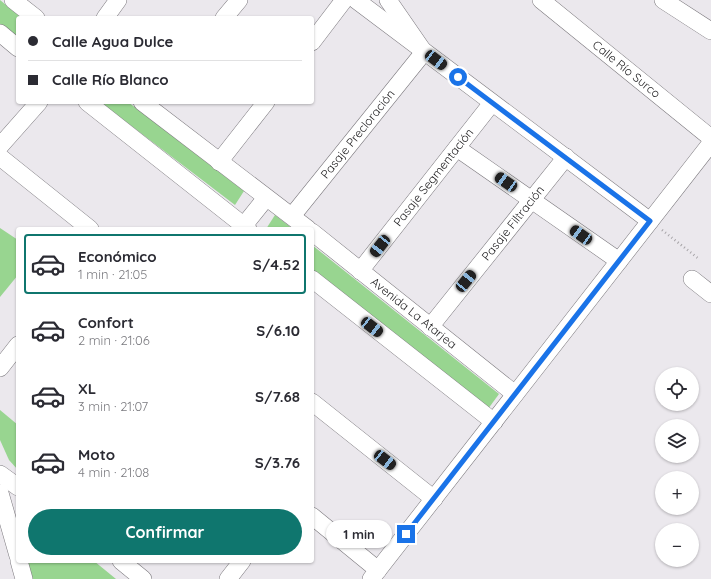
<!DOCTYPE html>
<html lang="es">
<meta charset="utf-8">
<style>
body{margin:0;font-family:Quicksand,sans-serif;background:#f7f7f7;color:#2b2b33;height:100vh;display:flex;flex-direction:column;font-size:15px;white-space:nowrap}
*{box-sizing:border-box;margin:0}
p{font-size:13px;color:#7c7c81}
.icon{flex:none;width:22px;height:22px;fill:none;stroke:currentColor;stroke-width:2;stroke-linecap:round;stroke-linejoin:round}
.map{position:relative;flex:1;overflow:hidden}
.details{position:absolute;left:16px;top:227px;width:298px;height:336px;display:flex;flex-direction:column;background:#fff;border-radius:4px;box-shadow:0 1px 3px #0004}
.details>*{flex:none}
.banner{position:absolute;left:16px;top:16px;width:298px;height:88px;border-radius:4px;box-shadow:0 1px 3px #0004;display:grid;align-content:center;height:88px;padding:0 12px;background:#fff}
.tools{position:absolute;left:655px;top:367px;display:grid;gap:8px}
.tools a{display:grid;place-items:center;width:44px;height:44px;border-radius:50%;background:#fff;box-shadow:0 1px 3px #0004;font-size:20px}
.end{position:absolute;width:18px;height:18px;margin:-9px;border:5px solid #1a73e8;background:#fff;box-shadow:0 0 0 2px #fff}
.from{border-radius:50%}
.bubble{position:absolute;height:28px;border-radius:14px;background:#fff;box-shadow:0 1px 3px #0004;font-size:13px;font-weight:700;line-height:28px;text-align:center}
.car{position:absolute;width:12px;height:24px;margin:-12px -6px;border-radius:5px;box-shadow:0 0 3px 1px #0007;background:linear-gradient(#222 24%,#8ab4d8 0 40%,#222 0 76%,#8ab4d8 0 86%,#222 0)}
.banner b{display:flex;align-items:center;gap:14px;height:38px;font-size:15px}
.banner b+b{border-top:1px solid #e1e1e2}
.banner i{width:10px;height:10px;background:#2b2b33}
ul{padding:7px 0 0;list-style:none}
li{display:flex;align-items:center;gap:12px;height:60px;margin:0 8px 6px;padding:0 4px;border:2px solid transparent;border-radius:4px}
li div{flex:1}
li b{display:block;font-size:15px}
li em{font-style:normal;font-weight:700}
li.current{border-color:#0f766e}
li>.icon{width:36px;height:36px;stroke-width:1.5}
.cta{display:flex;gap:8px;margin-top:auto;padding:8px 12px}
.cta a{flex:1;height:46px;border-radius:24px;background:#0f766e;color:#fff;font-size:16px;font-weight:700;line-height:46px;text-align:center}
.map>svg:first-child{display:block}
</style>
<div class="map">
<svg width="711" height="579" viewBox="0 0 711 579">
<rect width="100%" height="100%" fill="#ebe8ed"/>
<!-- green -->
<g fill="#98d590">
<path d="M0,0L22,18H18V38L0,24Z"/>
<path d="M100,102H128L244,191L235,205Z"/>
<path d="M275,215L293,229H266Z"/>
<path d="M0,228L18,240V275L0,297Z"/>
<path d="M312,245L499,394L488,409L312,270Z"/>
<path d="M0,410L18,425V470L9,460L0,440Z"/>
<path d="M27,561H94L116,579H32Z"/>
</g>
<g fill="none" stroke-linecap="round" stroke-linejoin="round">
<defs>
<g id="minor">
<path d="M13,0L36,18"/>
<path d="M356,0L650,221"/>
<path id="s1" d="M541,0L711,138"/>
<path d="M663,0L711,31"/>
<path d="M105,18L118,0"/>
<path d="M224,18L239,0"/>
<path d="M0,33L18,48"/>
<path d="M312,42L344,0"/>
<path d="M87,102L248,229"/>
<path d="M142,102L308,229"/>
<path d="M0,146L39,102"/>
<path d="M457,148L619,261"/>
<path d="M0,157L90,229"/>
<path d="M219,162L266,102"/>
<path id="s2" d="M292,216L424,52L388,0"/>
<path d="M241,229L266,198"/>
<path id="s3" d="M312,232L515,394"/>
<path id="s4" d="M360,271L492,103"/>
<path d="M312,279L494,422"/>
<path d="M692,279L711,294"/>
<path id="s5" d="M430,327L566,157"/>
<path d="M0,368L18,345"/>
<path d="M312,402L434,499"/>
<path d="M0,474L18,487"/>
<path d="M0,493L18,556"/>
<path d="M312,516L378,570"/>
<path d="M19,561L24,579"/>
<path d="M121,561L143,579"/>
<path d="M228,579L242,561"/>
<path d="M371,579L711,143"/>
</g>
</defs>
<!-- minor casing -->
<use href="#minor" stroke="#7c797e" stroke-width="18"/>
<!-- path -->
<path stroke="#a6a3a7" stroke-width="2.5" stroke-dasharray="1 3" stroke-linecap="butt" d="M662,230L699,259"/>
<!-- minor -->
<use href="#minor" stroke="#fff" stroke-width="17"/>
</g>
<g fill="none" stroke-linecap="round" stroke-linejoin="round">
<!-- route -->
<path stroke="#1a73e8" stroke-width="5" d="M406,534L650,221L458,77"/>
</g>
<g text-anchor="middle" stroke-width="3" stroke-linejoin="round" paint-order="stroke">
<!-- street labels -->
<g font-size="12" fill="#1d1c1e" stroke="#fff">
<text dy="4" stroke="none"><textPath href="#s1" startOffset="110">Calle Río Surco</textPath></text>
<text dy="4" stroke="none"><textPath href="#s2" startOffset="105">Pasaje Precloración</textPath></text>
<text dy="4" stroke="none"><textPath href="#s4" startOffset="119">Pasaje Segmentación</textPath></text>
<text dy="4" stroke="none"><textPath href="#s5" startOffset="133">Pasaje Filtración</textPath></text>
<text dy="4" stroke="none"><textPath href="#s3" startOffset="130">Avenida La Atarjea</textPath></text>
</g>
</g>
</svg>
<div class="tools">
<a><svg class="icon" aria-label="locate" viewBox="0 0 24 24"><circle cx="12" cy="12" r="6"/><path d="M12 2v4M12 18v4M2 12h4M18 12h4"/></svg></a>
<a><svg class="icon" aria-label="layers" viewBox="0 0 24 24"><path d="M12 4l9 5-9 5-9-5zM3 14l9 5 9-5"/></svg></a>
<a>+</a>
<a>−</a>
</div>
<i class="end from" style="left:458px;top:77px"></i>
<i class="end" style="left:406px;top:534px"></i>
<div class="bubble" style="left:326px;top:520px;width:66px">1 min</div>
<i class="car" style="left:436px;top:60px;rotate:127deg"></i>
<i class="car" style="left:506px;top:182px;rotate:305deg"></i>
<i class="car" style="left:581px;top:235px;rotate:305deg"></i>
<i class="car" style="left:380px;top:246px;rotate:218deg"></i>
<i class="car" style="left:466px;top:281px;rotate:39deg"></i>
<i class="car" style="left:372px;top:327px;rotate:128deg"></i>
<i class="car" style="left:385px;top:460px;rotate:128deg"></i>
<div class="banner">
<b><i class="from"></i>Calle Agua Dulce</b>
<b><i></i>Calle Río Blanco</b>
</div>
<section class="details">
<ul>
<li class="current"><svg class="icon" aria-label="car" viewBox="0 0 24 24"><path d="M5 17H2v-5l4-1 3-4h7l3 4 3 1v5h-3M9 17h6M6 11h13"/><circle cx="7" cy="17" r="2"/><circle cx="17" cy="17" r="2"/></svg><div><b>Económico</b><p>1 min · 21:05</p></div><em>S/4.52</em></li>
<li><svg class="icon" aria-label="car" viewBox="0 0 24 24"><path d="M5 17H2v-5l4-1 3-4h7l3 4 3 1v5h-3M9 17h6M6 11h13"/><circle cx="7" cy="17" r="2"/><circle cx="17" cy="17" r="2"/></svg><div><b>Confort</b><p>2 min · 21:06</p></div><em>S/6.10</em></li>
<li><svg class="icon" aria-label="car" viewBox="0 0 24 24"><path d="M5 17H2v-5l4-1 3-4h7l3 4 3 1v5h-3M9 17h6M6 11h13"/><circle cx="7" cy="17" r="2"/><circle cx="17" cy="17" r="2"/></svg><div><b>XL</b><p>3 min · 21:07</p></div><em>S/7.68</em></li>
<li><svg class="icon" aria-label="car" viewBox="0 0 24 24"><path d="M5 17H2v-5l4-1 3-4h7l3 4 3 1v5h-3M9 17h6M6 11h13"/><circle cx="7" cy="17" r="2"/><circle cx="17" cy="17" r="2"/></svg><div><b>Moto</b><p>4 min · 21:08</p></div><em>S/3.76</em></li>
</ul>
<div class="cta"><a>Confirmar</a></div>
</section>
</div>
